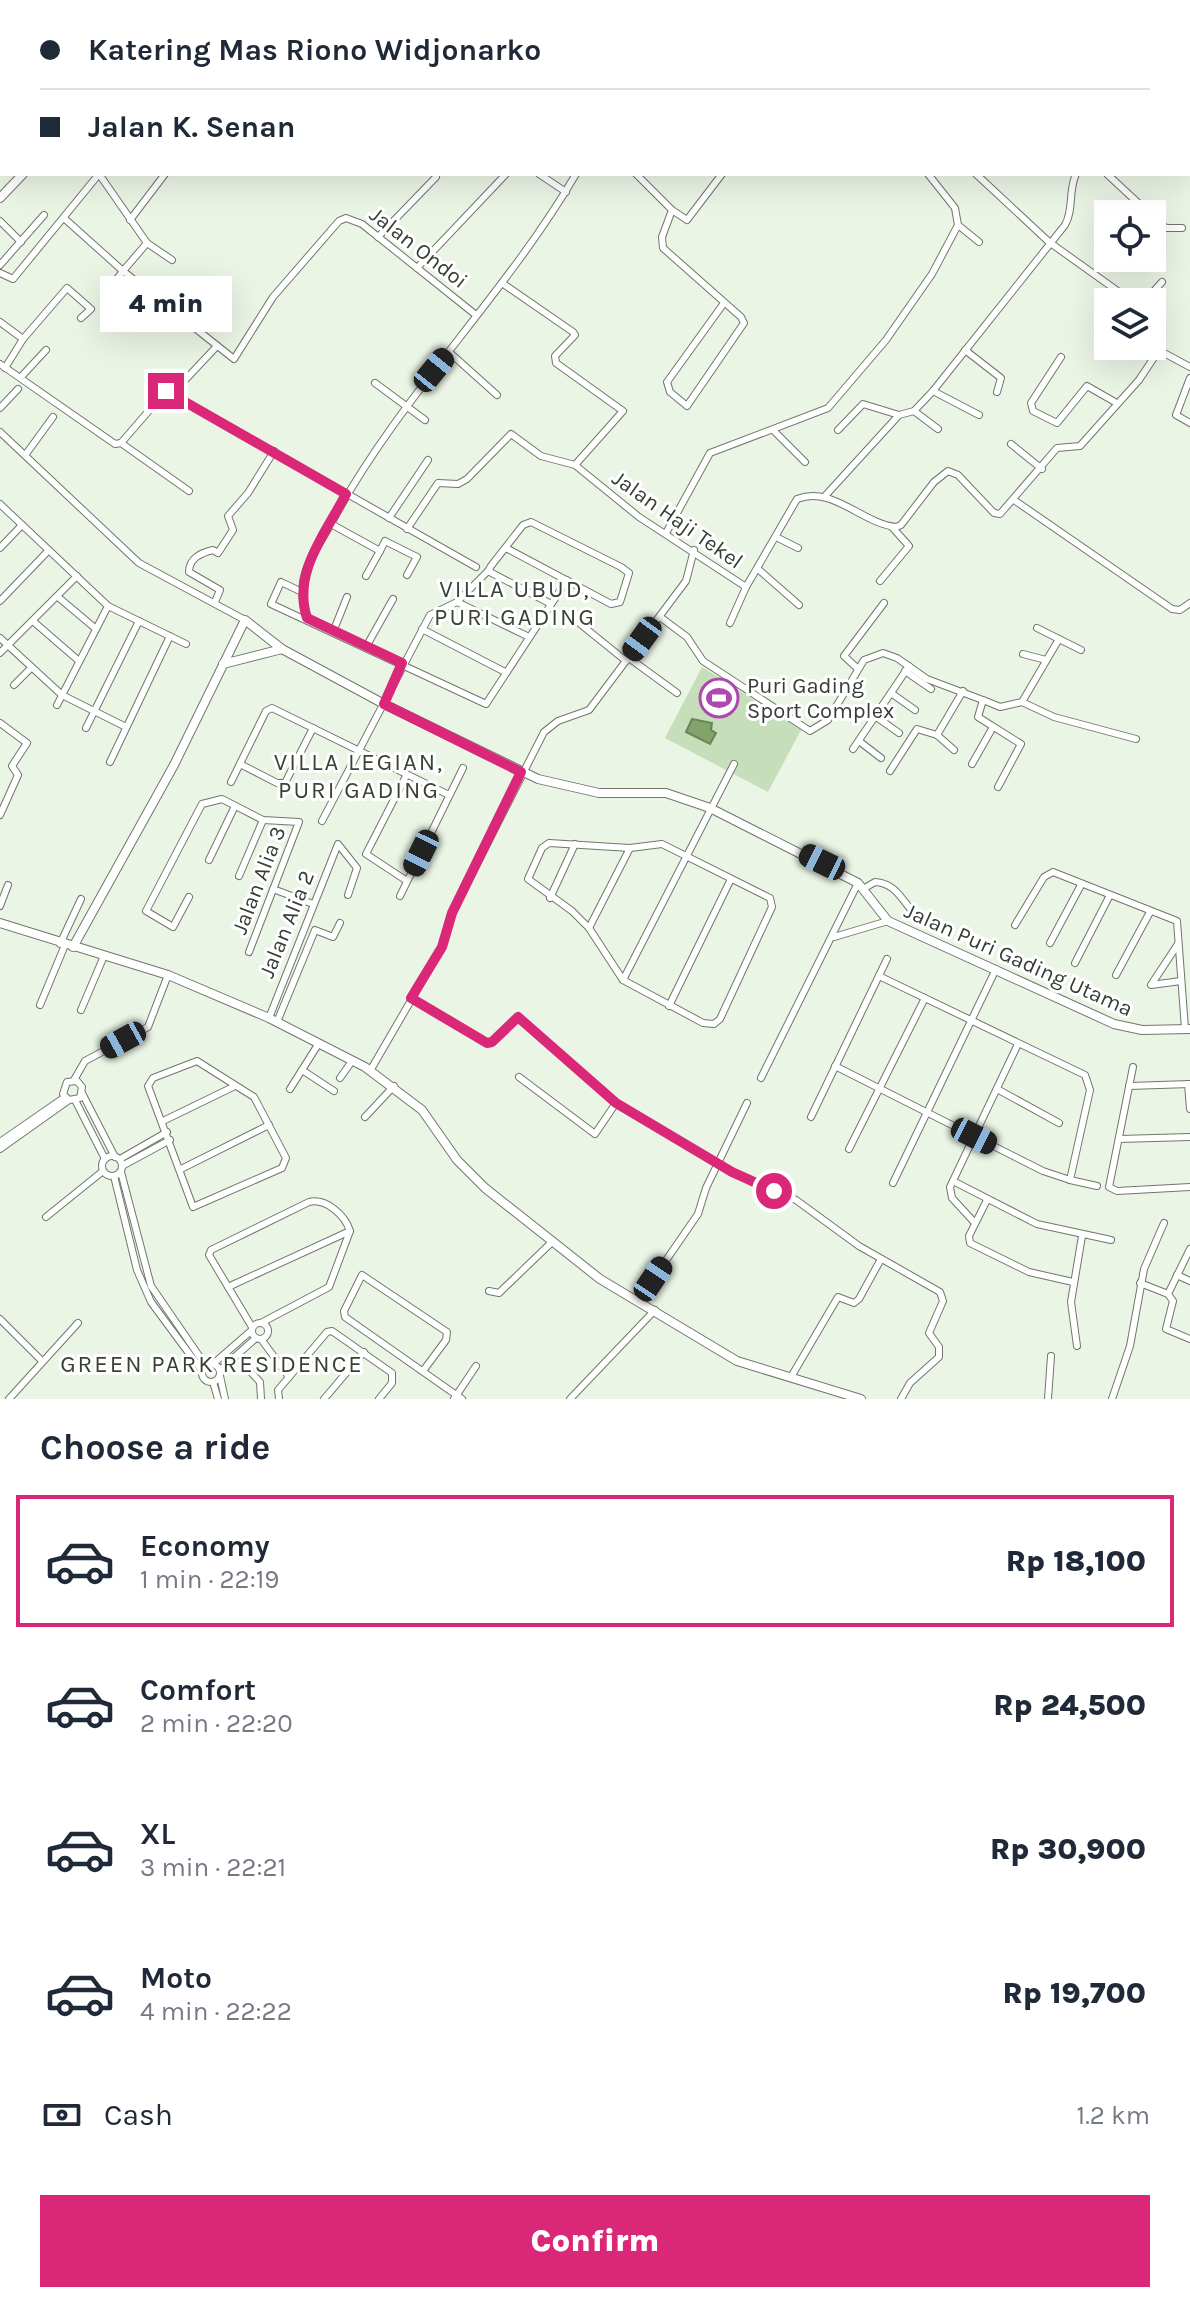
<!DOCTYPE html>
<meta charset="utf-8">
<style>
body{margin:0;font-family:Karla,sans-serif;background:#f6f6f7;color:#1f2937;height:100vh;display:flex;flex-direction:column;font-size:30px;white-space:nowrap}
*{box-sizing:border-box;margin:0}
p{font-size:26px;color:#747a83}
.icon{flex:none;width:44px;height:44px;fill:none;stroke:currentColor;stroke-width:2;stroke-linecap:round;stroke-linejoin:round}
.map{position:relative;height:1399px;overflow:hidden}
.drawer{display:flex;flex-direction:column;background:#fff;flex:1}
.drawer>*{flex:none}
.hud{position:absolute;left:0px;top:0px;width:1190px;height:176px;box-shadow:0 8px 32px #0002;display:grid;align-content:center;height:176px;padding:0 40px;background:#fff}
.controls{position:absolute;left:1094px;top:200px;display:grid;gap:16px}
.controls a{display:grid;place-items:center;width:72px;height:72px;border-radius:0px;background:#fff;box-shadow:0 8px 32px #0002;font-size:40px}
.end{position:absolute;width:36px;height:36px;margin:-18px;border:10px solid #db2777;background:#fff;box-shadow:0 0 0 4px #fff}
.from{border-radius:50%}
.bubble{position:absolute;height:56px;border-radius:0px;background:#fff;box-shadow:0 8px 32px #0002;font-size:26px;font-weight:800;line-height:56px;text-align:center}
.car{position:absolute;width:24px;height:48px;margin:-24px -12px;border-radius:10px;box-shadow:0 0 6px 2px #0007;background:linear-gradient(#222 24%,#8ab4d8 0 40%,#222 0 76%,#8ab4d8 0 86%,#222 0)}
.hud b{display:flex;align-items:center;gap:28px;height:76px;font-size:30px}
.hud b+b{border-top:2px solid #e0e1e3}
.hud i{width:20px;height:20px;background:#1f2937}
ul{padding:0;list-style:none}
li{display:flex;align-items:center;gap:24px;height:132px;margin:0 16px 12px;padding:0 24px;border:4px solid transparent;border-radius:0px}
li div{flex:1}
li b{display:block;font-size:30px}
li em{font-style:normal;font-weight:800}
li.current{border-color:#db2777}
li>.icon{width:72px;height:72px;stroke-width:1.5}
h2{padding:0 40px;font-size:36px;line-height:96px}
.pay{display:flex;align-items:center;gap:20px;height:88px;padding:0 40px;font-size:30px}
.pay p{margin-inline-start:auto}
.cta{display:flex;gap:16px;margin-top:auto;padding:16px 40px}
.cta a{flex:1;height:92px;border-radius:0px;background:#db2777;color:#fff;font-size:32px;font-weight:800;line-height:92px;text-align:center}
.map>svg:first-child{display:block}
</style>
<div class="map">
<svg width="1190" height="1399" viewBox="0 0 1190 1399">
<rect width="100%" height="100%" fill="#ebf5e6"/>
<!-- green -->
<path fill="#c6deb9" d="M702,667L801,730L768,792L665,738Z"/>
<!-- water -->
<path fill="#80a46a" stroke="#6b855b" stroke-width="2" d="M692,719L712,723L711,730L716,733L710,744L686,732Z"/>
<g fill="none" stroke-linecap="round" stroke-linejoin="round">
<defs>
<g id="minor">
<path d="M5,0L6,2"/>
<path d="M589,0L592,2"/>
<path d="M647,0L650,2"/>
<path d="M768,0L772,2"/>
<path d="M960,0L961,2"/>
<path d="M1066,0L1067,2"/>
<path d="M550,2L552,0"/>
<path d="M677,2L678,0"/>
<path d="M741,2L743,0"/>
<path d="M1058,2L1060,0"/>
<path d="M2,38V48"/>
<path d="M1188,50L1190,49"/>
<path d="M1188,109L1190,111"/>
<path d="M99,174L147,243L123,271L234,359L273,297L339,221L346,218L362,224L476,315"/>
<path d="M539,174L566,192"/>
<path d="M636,174L672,210L662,237L663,248L741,317L744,323L687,406L670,392L667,382L724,303"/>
<path d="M976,174L1049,242L1133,302"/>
<path d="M1107,174L1150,214"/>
<path d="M672,210L687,220L722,174"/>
<path d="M1152,216L1166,228H1182"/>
<path d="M65,219L123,271L107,292"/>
<path d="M130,220L165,174"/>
<path d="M0,221L21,242"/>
<path d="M958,225L979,242"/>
<path d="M378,237L436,177"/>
<path d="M147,243L172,260"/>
<path d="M0,265L44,215"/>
<path d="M417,268L506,174"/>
<path d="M0,273L13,279L99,174"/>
<path d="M502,283L573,332L575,335L555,356L556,363L623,411L575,465"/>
<path d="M1144,302L1162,282"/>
<path d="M0,322L23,339L67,288L91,309L81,318"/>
<path d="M965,350L1001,378L997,392"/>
<path d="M449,352L497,395"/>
<path d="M1061,357L1031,403L1033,411L1057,423L1087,386L1115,402"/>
<path d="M0,364L115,444L121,443L166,391L476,567"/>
<path d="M5,368L23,339"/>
<path d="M21,377L46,350"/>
<path d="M1190,378L1176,415L1190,423"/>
<path d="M375,383L425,420"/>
<path d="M933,391L979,415"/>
<path d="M172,394L217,346"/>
<path d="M0,408L18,389"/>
<path d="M914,411L938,429"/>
<path d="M838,430L863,404L899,415"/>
<path d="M774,431L805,462"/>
<path d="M0,432L139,563L245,620"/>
<path d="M121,443L189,491"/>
<path d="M1011,444L1042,469"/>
<path d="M26,454L53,417"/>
<path d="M825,496L899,415L914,411L933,391L1065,225C1074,209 1068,191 1076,174"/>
<path d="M1014,500L1172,609L1180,610L1190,603"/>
<path d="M0,504L108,606L186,644"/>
<path d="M389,518L428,460"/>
<path d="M331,524L380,551L385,541L417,557L407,575"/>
<path d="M407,529L438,483L458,484L467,479L511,434L541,456L575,465L639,517L746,587L797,499C832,485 861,523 896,527L901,525L934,482L948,471L958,475L994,513L1000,514L1057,448L1080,446L1139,380L1157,353H1164L1190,367"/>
<path d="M666,533L710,453L828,408L886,340L932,274L958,225L955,208L928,174"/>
<path d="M776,537L798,548"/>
<path d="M0,548L22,525"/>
<path d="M758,569L799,605"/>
<path d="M488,571L491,566L523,525L531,522L621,567L629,573L620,602L611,604L506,548"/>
<path d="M366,576L380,551"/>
<path d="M880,581L909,546L892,527"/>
<path d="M302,592L281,582L271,604L486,704L567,580"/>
<path d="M58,597L96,629"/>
<path d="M0,601L48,551"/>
<path d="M215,602L220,590L189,572C189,558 201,553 213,550L218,553L233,530L228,516L248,493L274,451"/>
<path d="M457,602L527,636"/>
<path d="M660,617L687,637L703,661L810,731L828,720L864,660L883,653L897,658L927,679L988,702L1000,707L1022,702L1054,717L1136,739"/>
<path d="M307,618C303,606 301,595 303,582C306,561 322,541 332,522C399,397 504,297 576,174"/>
<path d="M34,622L79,661"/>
<path d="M579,623L626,661"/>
<path d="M730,623L746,587"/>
<path d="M1037,628L1081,650"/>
<path d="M422,629L505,672"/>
<path d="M333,632L347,597"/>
<path d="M0,638L62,695L126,727"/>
<path d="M366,647L393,599"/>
<path d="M0,653L77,576"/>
<path d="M1023,654L1046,660"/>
<path d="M629,658L677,693"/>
<path d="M857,668L844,656L884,603"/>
<path d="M905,671L931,689"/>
<path d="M14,685L31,668"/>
<path d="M891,693L915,710"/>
<path d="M983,700L978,717L1021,744L998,787"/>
<path d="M1022,702L1059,639"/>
<path d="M57,705L108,606"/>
<path d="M875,716L899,733"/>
<path d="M0,723L27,743L12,766L18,775L0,815"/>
<path d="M86,728L139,621"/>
<path d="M859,741L881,758"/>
<path d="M853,749L909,666"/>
<path d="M954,750L937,735L963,691"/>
<path d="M110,762L170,636"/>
<path d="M240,764L277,783H285L313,728"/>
<path d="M972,764L993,727"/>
<path d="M890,771L917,729L937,735"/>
<path d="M406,776L366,854L407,881"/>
<path d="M231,782L266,711L272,708L449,795"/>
<path d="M322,821L430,615L457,602L488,571L551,604"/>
<path d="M549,843L630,848L662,844L770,898L772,907L720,1019L714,1024L703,1023L623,980L589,928L572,911L528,879L542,848Z"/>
<path d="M209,860L234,808"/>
<path d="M239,876L263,820"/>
<path d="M273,889L313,904"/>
<path d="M863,889L875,882C896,883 902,901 915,914C924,921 934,926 944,931"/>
<path d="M400,896L463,768"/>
<path d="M189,897L173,927L146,911L202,804L222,799L263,820L299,822L249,952"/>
<path d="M550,898L575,844"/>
<path d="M0,906L8,885"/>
<path d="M1015,925L1044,877L1053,872L1177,921L1185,1029"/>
<path d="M589,928L630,848"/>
<path d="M834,937L888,921"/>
<path d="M1050,943L1081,885"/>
<path d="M60,944L81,899"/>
<path d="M1178,944L1151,985L1181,981"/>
<path d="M1075,963L1109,897"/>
<path d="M1116,975L1150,912"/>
<path d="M623,980L734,764"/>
<path d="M411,998L487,1043L492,1042L518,1017L616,1103L732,1172L796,1200L859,1246L940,1292L943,1301L929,1333L939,1347V1357L910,1383L901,1399"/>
<path d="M40,1005L65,945"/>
<path d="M669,1006L731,879"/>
<path d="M81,1010L104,956"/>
<path d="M269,1018L338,844L357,868L348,895"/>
<path d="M277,1022L315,930L333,937L340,923"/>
<path d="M197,1061L254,1097L286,1158L282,1168L193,1207L148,1086L153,1078Z"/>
<path d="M835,1066L1043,1171L1070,1180L1090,1090L1085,1075L879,976"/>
<path d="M1133,1067L1109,1187L1117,1191L1190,1187"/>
<path d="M302,1070L334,1091"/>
<path d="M370,1071L442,947L452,913L544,732L558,721L589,710L686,581L694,550"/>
<path d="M519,1077L595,1134L616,1103"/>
<path d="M340,1078L352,1061"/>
<path d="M761,1078L858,883"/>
<path d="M74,1080L85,1061L148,1027L168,975"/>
<path d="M1188,1084L1190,1109"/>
<path d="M1129,1086L1190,1084"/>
<path d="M290,1089L319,1043"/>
<path d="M997,1089L1059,1123"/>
<path d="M82,1093L115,1157"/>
<path d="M75,1100L105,1159"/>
<path d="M365,1117L394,1086"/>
<path d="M811,1117L887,959"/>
<path d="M163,1121L235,1086"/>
<path d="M1119,1139L1190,1137"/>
<path d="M0,1142L65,1097"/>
<path d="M0,1149L69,1100L80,1098L82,1087L77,1081L67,1082L63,1094L69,1100"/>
<path d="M849,1149L925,998"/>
<circle cx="112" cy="1166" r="10"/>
<path d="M120,1159L167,1132"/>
<path d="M122,1166L170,1140"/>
<path d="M181,1169L269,1125"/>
<path d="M121,1172L151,1286L206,1366"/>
<path d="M114,1176L137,1270L151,1302L202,1371"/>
<path d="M1070,1180L1097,1186"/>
<path d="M953,1181L1037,1224L1111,1240"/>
<path d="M893,1183L996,969"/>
<path d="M987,1200L969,1236L970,1243L1029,1272L1073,1282"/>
<path d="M46,1217L103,1171"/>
<path d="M975,1223L952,1198L950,1187L1018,1044"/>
<path d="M1177,1275L1190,1281"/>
<path d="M1140,1283L1168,1294L1190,1249"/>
<path d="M228,1287L350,1231"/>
<path d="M489,1291L499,1293L552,1242"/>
<path d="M1168,1294L1173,1301L1166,1329L1190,1339"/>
<path d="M638,1301L698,1214L706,1188L747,1103"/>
<path d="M0,1319L42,1361"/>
<circle cx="260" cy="1331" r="8"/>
<path d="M252,1327L209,1255L211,1250L309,1202C326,1198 345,1215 350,1231L329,1287L261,1323"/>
<path d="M261,1339L289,1377L327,1332L332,1331L392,1373V1383L379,1399"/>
<path d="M1077,1346L1071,1302L1082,1236"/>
<circle cx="211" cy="1373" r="9"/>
<path d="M213,1364L252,1330"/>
<path d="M248,1369L260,1382L261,1399"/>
<path d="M220,1370L256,1338"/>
<path d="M423,1371L446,1340L447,1332L362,1275L344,1311L345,1317L462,1399"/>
<path d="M220,1376L225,1399"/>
<path d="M791,1377L838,1297L854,1303L859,1299L881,1259"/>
<path d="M213,1382L218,1399"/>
<path d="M9,1399L78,1323"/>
<path d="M279,1399L278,1390L289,1377"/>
<path d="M324,1399L364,1352"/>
<path d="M454,1399L476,1366"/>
<path d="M570,1399L655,1310"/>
<path d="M1048,1399L1051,1356"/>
<path d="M1112,1399L1130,1346L1144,1269L1164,1223"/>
</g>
<g id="tertiary">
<path d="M184,2L185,0"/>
<path d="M0,198L23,174"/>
<path d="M223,664L282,649"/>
<path d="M0,923L168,975L269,1018L365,1067L422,1110L457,1160L485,1188L600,1279L737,1361L861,1399"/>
<path d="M73,947L174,765L245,620L282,649L384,704L538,779L599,793H666L710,808L858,883L888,921L1114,1024L1142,1030L1190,1029"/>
</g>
</defs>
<!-- minor casing -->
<use href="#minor" stroke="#6f776a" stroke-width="8"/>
<!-- tertiary casing -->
<use href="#tertiary" stroke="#6f776a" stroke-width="10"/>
<!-- minor -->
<use href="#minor" stroke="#fff" stroke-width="6"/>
<!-- tertiary -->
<use href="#tertiary" stroke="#fff" stroke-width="8"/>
</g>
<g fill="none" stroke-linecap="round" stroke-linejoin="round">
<!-- route -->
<path stroke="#db2777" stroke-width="10" d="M166,391L346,494C326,533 292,572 307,618L402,663L384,704L521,772L452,913L442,947L411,998L487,1043L492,1042L518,1017L616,1103L732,1172L774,1191"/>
</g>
<!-- icons -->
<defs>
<symbol id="stadium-ring" viewBox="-11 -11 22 22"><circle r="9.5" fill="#fff" stroke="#ac48ae" stroke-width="1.5"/><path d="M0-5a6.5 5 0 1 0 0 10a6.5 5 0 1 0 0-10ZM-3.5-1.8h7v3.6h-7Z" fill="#ac48ae"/></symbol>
</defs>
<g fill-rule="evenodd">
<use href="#stadium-ring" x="697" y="676" width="44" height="44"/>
</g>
<g text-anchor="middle" stroke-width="6" stroke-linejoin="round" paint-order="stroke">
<!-- street labels -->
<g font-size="22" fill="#393d37" stroke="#fff">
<text transform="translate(419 247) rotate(38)" y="8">Jalan Ondoi</text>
<text transform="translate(678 519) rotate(35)" y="8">Jalan Haji Tekel</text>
<text transform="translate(258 880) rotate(-69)" y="8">Jalan Alia 3</text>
<text transform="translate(286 924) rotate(-68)" y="8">Jalan Alia 2</text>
<text transform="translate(1019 959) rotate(24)" y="8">Jalan Puri Gading Utama</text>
</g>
<!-- poi labels -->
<g font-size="22" fill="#393d37" stroke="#fff" text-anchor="start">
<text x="747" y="693">Puri Gading<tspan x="747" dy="25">Sport Complex</tspan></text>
</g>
<!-- neighbourhood labels -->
<g font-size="24" letter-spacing="2" fill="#3a4136" stroke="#fff">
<text x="515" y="597">VILLA UBUD,<tspan x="515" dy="28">PURI GADING</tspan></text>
<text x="359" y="770">VILLA LEGIAN,<tspan x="359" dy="28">PURI GADING</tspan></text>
<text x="212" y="1372">GREEN PARK RESIDENCE</text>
</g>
</g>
</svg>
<div class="controls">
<a><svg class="icon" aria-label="locate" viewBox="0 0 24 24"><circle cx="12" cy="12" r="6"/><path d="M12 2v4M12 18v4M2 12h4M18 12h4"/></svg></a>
<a><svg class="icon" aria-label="layers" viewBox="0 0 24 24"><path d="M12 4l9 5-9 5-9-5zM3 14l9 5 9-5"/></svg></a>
</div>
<i class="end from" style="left:774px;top:1191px"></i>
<i class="end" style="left:166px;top:391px"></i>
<div class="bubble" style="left:100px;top:276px;width:132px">4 min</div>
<i class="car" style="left:434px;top:370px;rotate:39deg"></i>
<i class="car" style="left:642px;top:639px;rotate:216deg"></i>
<i class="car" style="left:421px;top:853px;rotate:206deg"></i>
<i class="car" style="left:822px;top:862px;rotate:296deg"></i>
<i class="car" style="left:123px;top:1040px;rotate:241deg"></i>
<i class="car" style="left:974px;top:1136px;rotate:117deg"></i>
<i class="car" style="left:653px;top:1279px;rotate:34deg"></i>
<div class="hud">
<b><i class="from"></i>Katering Mas Riono Widjonarko</b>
<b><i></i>Jalan K. Senan</b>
</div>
</div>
<section class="drawer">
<h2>Choose a ride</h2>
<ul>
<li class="current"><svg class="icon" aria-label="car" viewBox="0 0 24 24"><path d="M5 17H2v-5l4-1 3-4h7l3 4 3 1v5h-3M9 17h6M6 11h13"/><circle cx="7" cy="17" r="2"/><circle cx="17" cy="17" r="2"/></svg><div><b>Economy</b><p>1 min · 22:19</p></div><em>Rp 18,100</em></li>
<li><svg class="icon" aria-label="car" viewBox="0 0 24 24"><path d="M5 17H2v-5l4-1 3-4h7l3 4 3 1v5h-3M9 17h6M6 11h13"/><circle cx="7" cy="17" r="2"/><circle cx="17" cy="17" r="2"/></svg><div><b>Comfort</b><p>2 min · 22:20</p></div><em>Rp 24,500</em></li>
<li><svg class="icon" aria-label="car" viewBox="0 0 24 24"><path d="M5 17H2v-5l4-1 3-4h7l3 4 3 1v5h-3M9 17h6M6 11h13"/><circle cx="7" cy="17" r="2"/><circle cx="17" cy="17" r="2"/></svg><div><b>XL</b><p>3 min · 22:21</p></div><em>Rp 30,900</em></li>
<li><svg class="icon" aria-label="car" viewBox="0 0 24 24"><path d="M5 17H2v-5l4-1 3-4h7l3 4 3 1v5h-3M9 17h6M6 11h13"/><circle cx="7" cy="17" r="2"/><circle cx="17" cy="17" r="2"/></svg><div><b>Moto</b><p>4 min · 22:22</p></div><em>Rp 19,700</em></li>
</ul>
<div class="pay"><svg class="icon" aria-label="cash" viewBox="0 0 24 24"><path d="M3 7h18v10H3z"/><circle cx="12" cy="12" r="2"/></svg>Cash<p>1.2 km</p></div>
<div class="cta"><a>Confirm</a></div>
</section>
